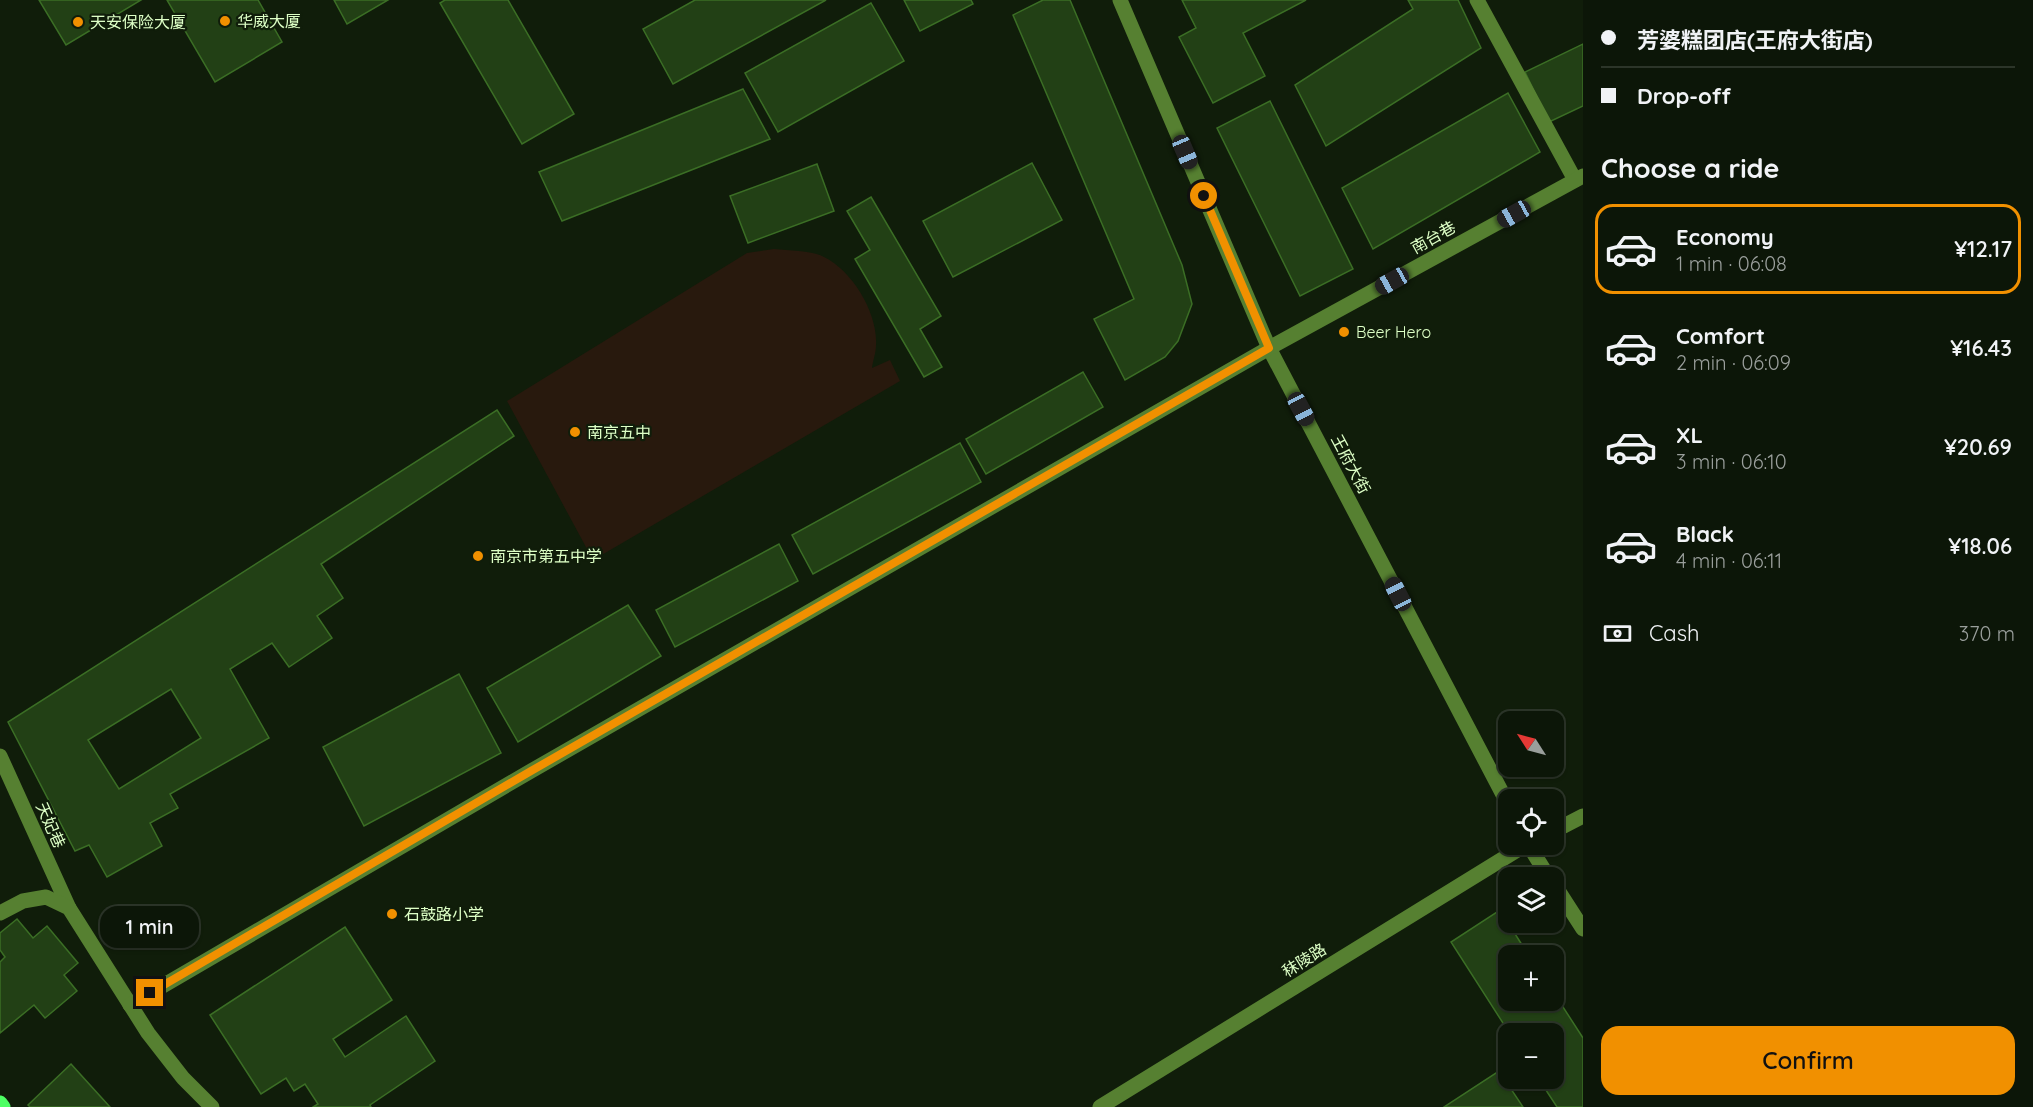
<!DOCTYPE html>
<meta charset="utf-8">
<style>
body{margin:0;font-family:Quicksand,"Noto Sans SC",sans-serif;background:#1a2316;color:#f1f3f6;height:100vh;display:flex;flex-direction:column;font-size:22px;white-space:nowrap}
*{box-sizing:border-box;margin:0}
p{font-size:20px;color:#9a9f9c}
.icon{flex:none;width:33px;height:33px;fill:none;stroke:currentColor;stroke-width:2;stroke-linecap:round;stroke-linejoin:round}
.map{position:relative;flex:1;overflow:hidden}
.panel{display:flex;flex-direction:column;background:#0c1608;width:450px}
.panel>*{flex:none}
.guide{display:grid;align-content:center;height:132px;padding:0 18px;background:#0c1608}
.needle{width:39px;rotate:306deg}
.tools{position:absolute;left:1498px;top:711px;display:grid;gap:12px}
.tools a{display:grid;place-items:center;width:66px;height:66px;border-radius:12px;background:#0c1608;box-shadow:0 2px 4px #0004,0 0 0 2px #2c3529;font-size:30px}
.end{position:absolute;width:27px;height:27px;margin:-14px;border:8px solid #f19000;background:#111;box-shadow:0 0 0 3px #111}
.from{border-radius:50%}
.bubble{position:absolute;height:42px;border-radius:18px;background:#0c1608;box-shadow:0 2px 4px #0004,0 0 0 2px #2c3529;font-size:20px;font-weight:600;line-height:42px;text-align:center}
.car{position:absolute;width:18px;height:36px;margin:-18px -9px;border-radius:8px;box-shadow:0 0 4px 2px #0007;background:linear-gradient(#222 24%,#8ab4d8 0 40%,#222 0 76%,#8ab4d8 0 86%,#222 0)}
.guide b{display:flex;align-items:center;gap:21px;height:57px;font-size:22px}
.guide b+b{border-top:2px solid #2c3529}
.guide i{width:15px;height:15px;background:#f1f3f6}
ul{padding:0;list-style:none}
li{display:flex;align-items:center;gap:18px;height:90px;margin:0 12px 9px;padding:0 6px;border:3px solid transparent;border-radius:18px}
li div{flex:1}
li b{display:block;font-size:22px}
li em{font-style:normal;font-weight:600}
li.active{border-color:#f19000}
li>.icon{width:54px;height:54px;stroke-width:1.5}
h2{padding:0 18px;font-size:27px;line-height:72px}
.pay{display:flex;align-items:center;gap:15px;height:66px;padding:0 18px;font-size:22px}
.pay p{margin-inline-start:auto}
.button{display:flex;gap:12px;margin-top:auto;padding:12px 18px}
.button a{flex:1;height:69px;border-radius:18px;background:#f19000;color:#111;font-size:24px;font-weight:600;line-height:69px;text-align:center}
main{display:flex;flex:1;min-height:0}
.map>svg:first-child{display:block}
</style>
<main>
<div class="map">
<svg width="1583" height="1107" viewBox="0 0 1583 1107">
<rect width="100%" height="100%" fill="#101d0a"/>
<!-- pitch -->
<path fill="#28190d" d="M774,249C790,251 811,250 824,257C853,271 878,314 876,345C876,353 873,360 872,368L890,360L900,381L593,560L507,401L747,253Z"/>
<!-- building -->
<g fill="#224015" stroke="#3b6e25" stroke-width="1.5" fill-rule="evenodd">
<path d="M39,0H141L66,45Z"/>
<path d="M167,0H258L282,42L215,82Z"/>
<path d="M334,0H388L347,24Z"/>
<path d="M445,0H508L574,114L522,144L440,3Z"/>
<path d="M695,0H826L673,84L643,29Z"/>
<path d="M904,0H971L973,4L920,31Z"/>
<path d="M1043,0H1070L1182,265L1192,304L1178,341L1165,357L1125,380L1094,319L1134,299L1013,15Z"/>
<path d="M1182,0H1306L1243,33L1265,76L1213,103L1179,37L1196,28Z"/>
<path d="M1408,0H1458L1481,48L1326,146L1295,85L1413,9Z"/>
<path d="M871,3L904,61L778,132L745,73Z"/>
<path d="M1583,44V106L1549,122L1525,72Z"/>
<path d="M743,89L770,139L562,221L539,172Z"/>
<path d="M1508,93L1540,152L1373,249L1342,188Z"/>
<path d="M1270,101L1353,269L1300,296L1217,128Z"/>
<path d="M1032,163L1062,220L953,277L923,221Z"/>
<path d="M817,164L834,211L748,243L730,196Z"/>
<path d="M871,197L941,316L920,329L942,367L924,377L855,259L870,250L847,211Z"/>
<path d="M1083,372L1103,407L986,474L966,439Z"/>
<path d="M497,410L514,436L321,564L343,598L317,616L332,638L289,667L272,643L230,669L269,738L170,794L178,808L150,823L162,846L107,877L89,845L75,851L8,722ZM171,689L201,738L119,789L88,740Z"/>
<path d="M960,443L981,482L813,574L792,535Z"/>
<path d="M779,544L798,581L675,647L656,610Z"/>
<path d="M628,605L661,656L518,742L487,688Z"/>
<path d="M459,674L501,753L364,826L323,747Z"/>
<path d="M1500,910L1529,956H1509V1000H1554V993L1583,1038V1107H1557L1538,1078H1554V1034H1510L1451,942Z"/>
<path d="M17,919L33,938L47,926L78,963L64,975L77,991L45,1018L34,1005L0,1033V962L5,957L0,950V933Z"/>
<path d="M345,927L392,1000L333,1039L345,1057L406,1016L435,1061L370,1105L371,1107H313L318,1104L305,1084L294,1091L286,1078L261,1094L210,1015Z"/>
<path d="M71,1064L110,1107H30L28,1105Z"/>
<path d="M1499,1071L1523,1107H1444Z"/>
</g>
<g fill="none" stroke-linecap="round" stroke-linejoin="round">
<!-- minor -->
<g stroke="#568031" stroke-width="15">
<path d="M1120,0L1269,348L1509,806"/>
<path d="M1477,0L1575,180"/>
<path d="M0,756L69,908"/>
<path d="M1554,831L1583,816"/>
<path d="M1528,844L1549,878"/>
<path d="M1554,884L1583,929"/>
<path d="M0,913L23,901L46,897L69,908L148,1033L183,1078L212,1107"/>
<path d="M130,1005L531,771L1269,348L1583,176"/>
<path d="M1100,1107L1527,844"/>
</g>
<!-- major -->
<path stroke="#4dff63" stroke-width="15" d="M0,1103L3,1107"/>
</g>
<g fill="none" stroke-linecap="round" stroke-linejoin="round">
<!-- route -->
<path stroke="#f19000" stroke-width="8" d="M150,993L531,771L1269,348L1204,196"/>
</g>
<!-- markers -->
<g fill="#f19000" stroke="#101d0a" stroke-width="2">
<circle cx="225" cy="21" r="6"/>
<circle cx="78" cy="22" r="6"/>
<circle cx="1344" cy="332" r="6"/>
<circle cx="575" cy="432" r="6"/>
<circle cx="478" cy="556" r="6"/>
<circle cx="392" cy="914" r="6"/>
</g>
<g text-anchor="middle" stroke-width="4.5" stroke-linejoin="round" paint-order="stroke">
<!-- poi labels -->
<g font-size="16" fill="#ddffc6" stroke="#101d0a" text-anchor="start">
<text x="237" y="27">华威大厦</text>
<text x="90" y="28">天安保险大厦</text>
<text x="1356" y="338">Beer Hero</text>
<text x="587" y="438">南京五中</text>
<text x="490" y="562">南京市第五中学</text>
<text x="404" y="920">石鼓路小学</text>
</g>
<!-- street labels -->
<g font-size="16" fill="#ddffc6" stroke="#101d0a">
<text transform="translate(1433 237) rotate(-29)" y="6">南台巷</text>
<text transform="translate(1351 464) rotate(62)" y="6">王府大街</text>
<text transform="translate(51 825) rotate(66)" y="6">天妃巷</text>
<text transform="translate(1304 960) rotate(-32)" y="6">秣陵路</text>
</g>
</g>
</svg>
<div class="tools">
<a><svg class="needle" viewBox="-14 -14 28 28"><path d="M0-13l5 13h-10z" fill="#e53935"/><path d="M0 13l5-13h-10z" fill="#9a9f9c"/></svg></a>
<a><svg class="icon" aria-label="locate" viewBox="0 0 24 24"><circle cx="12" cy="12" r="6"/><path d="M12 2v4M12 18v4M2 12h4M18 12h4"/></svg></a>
<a><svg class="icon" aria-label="layers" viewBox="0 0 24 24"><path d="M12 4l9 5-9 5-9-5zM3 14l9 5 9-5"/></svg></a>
<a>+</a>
<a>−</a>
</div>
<i class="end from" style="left:1204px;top:196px"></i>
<i class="end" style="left:150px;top:993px"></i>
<div class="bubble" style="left:100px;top:906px;width:99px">1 min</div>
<i class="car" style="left:1185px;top:152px;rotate:157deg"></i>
<i class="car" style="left:1514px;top:214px;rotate:241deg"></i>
<i class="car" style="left:1392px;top:281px;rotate:241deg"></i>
<i class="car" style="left:1301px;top:409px;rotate:152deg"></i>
<i class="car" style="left:1398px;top:594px;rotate:333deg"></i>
</div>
<section class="panel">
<div class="guide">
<b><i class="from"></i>芳婆糕团店(王府大街店)</b>
<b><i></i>Drop-off</b>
</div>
<h2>Choose a ride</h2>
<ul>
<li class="active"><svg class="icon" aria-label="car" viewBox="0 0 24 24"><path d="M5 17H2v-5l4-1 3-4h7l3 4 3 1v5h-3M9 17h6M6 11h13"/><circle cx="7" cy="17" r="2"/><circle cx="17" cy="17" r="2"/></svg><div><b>Economy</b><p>1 min · 06:08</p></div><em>¥12.17</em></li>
<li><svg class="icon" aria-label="car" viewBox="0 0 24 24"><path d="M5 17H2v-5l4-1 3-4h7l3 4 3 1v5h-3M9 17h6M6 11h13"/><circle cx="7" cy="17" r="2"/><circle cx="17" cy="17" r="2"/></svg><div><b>Comfort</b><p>2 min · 06:09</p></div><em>¥16.43</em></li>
<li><svg class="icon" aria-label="car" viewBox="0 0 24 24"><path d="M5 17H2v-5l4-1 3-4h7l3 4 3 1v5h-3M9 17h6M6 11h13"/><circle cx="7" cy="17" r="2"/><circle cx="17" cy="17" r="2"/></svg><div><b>XL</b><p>3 min · 06:10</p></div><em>¥20.69</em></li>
<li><svg class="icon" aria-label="car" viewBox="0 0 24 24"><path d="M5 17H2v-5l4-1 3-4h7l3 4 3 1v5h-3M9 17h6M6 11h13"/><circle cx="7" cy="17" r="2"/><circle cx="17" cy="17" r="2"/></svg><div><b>Black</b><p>4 min · 06:11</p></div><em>¥18.06</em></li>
</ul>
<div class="pay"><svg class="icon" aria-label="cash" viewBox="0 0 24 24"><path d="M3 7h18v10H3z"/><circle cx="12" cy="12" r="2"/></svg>Cash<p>370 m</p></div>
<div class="button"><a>Confirm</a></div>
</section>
</main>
